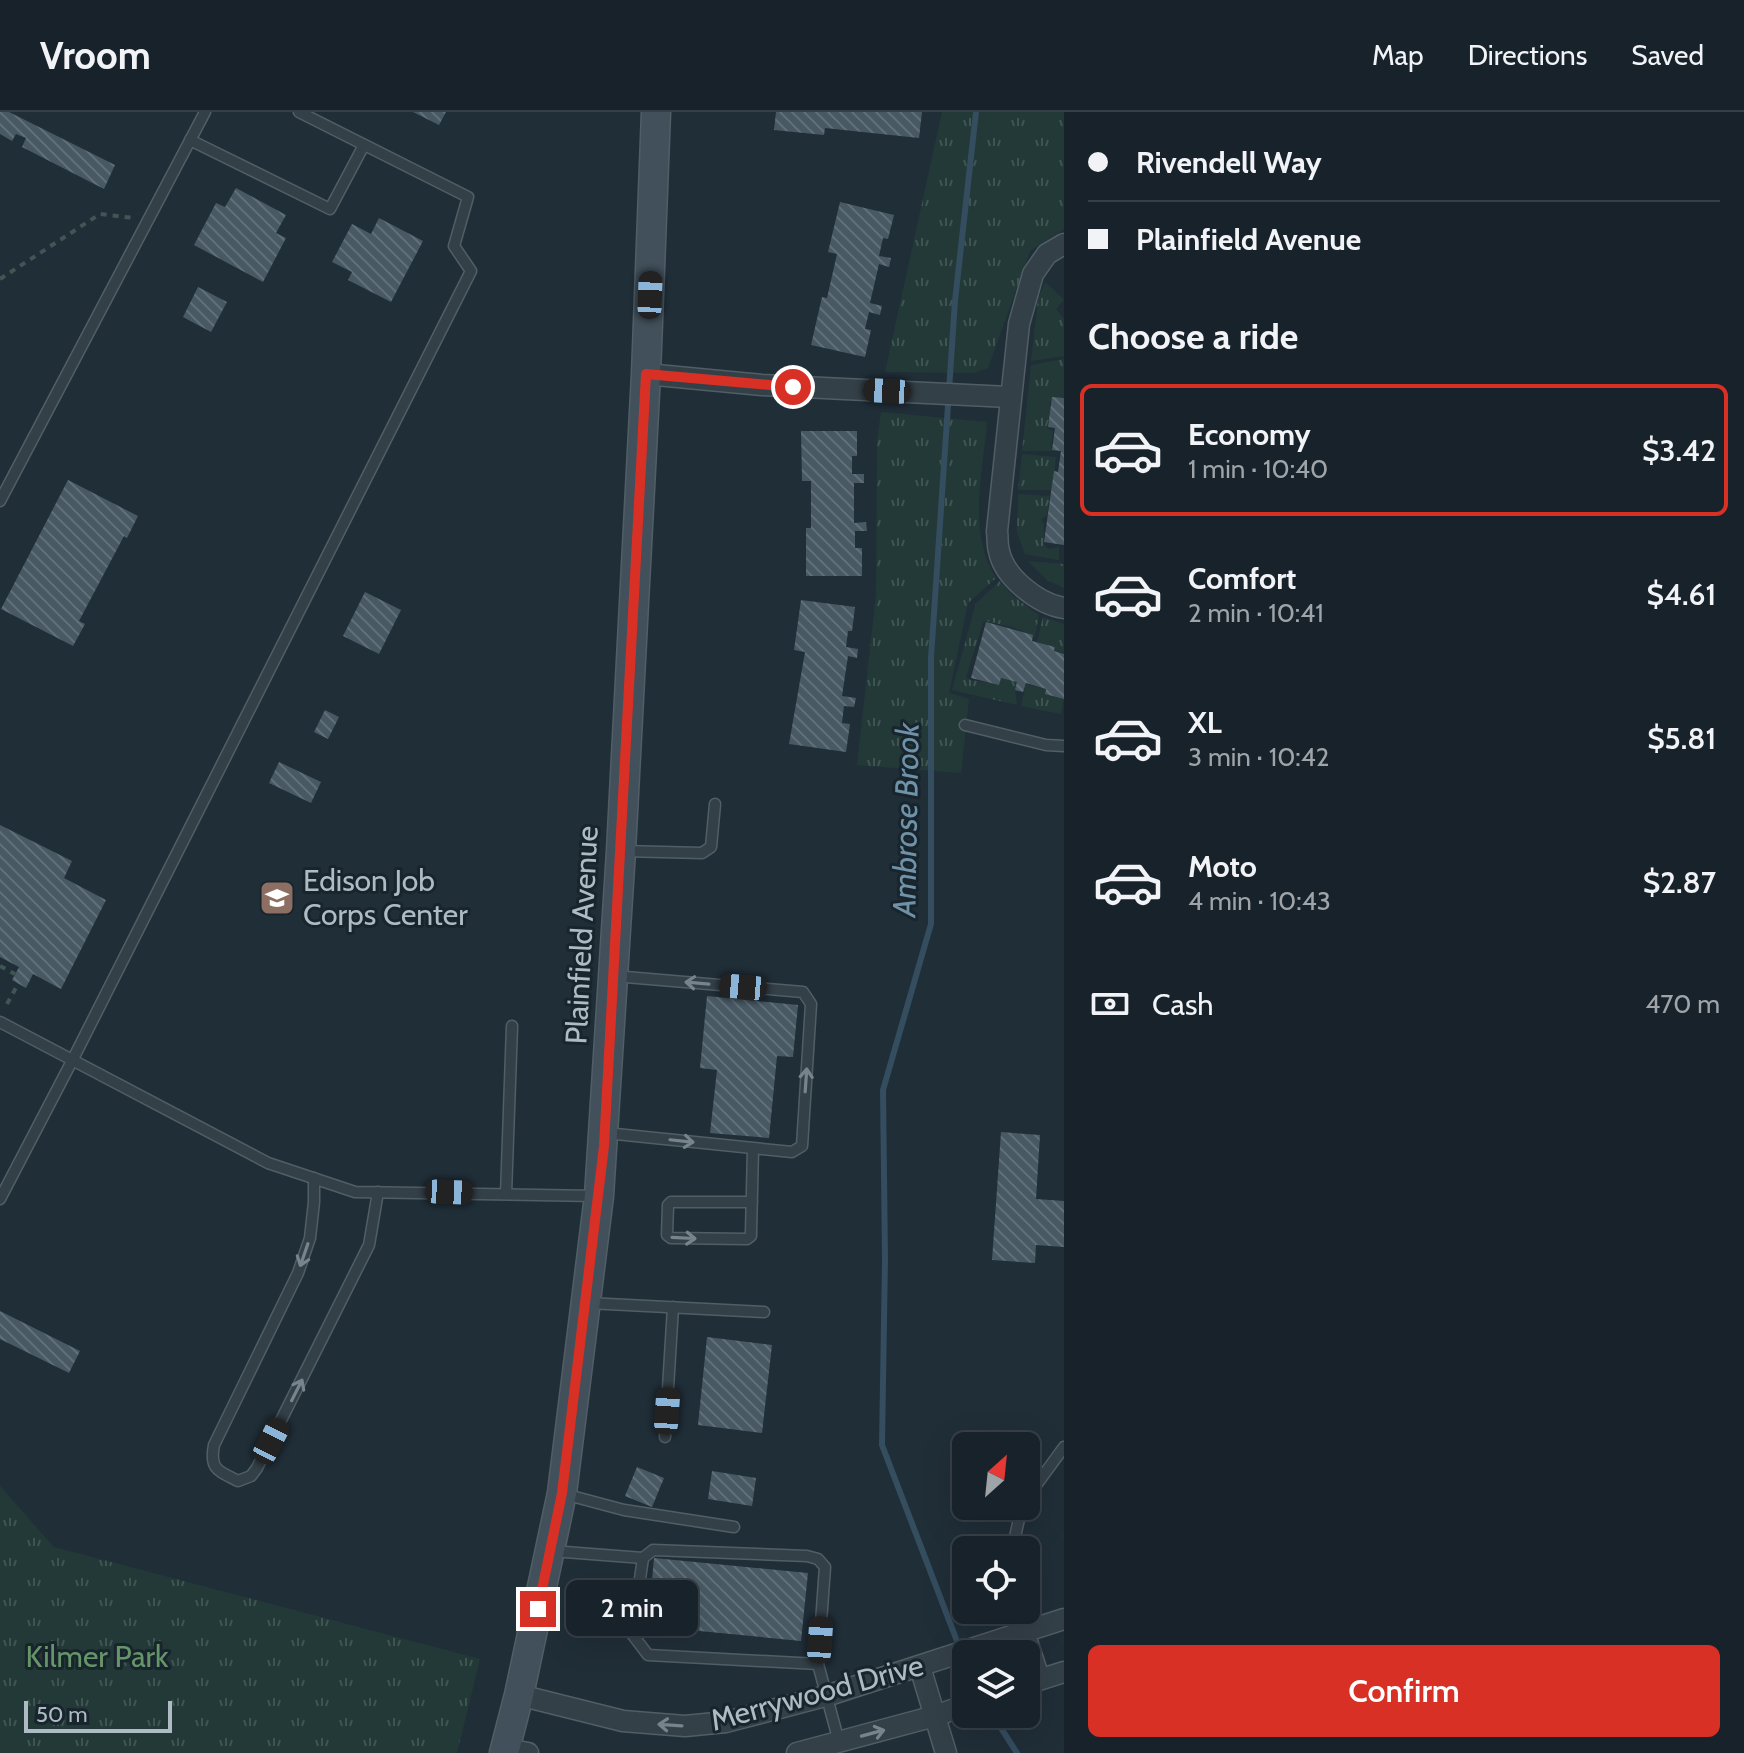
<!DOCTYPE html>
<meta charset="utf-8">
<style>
body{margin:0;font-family:Cabin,sans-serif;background:#212a32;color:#f1f3f6;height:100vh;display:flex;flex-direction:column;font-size:30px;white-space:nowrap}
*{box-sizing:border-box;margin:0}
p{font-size:26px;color:#9fa4a8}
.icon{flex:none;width:44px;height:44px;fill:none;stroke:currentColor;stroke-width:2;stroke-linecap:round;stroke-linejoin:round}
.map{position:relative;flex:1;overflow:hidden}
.drawer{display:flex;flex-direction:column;background:#18222a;width:680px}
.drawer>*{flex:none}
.hud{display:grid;align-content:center;height:176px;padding:0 24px;background:#18222a}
.needle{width:52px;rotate:27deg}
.controls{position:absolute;left:952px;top:1320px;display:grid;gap:16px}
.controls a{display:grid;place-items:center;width:88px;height:88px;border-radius:12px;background:#18222a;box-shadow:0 8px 32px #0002,0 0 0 2px #363f47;font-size:40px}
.scale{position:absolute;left:24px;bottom:20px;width:148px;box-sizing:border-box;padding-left:8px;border:4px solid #aebbc5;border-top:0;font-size:22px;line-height:28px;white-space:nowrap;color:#aebbc5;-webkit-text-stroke:6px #19252d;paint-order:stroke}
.end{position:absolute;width:36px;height:36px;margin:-18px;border:10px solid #d93025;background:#fff;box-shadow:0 0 0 4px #fff}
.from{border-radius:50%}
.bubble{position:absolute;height:56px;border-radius:12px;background:#18222a;box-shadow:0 8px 32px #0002,0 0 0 2px #363f47;font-size:26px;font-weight:600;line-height:56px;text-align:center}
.car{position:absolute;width:24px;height:48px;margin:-24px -12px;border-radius:10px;box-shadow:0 0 6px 2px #0007;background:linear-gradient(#222 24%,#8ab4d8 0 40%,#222 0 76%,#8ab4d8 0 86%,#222 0)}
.hud b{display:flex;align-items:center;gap:28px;height:76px;font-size:30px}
.hud b+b{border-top:2px solid #363f47}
.hud i{width:20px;height:20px;background:#f1f3f6}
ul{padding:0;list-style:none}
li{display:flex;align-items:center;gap:24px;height:132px;margin:0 16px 12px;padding:0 8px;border:4px solid transparent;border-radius:12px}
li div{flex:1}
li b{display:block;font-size:30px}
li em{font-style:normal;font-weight:600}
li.on{border-color:#d93025}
li>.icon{width:72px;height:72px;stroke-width:1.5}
h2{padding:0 24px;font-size:36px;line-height:96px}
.pay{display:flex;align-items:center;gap:20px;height:88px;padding:0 24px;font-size:30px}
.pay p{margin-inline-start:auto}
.button{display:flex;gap:16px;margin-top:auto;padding:16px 24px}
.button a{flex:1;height:92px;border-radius:12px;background:#d93025;color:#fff;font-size:32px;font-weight:600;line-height:92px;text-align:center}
header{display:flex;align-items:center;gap:48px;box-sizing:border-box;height:112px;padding:0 40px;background:#18222a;border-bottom:2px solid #363f47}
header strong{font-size:38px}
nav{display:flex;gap:44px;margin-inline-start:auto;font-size:28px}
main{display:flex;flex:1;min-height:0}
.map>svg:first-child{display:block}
</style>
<header>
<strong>Vroom</strong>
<nav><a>Map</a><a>Directions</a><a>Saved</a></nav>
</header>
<main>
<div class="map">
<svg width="1064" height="1641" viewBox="0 0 1064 1641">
<defs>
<pattern id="grass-tufts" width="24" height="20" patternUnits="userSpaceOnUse" patternTransform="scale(2)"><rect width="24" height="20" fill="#223937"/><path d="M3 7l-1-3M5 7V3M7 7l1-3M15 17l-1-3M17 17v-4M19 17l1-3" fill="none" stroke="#405452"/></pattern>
<pattern id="building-back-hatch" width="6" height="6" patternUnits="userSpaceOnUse" patternTransform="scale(2)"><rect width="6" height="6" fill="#485964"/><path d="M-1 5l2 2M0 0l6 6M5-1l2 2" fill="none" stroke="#606f79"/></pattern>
</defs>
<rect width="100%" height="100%" fill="#202e38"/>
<!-- grass -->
<g fill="url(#grass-tufts)">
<path d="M942,0H1064V117L1030,139L988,256L974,261L885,260Z"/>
<path d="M1045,170L1064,188L1056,197L1064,207V244L1031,249L1038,187Z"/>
<path d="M1064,247V288L1050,289V309H1048L1047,316L1053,319L1051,336L1053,339H1022L1031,253Z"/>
<path d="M881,300L987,310C983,360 967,421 996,466L968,491L949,581L969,587L961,661L857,653L876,483L877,328Z"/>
<path d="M1022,342L1056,345L1052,378H1018Z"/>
<path d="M1018,382L1050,384L1047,403L1041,407L1044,412V433L1048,437L1059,435V448L1025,442L1017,420Z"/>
<path d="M1028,449L1064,452V476L1047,468Z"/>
<path d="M1000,469L1013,484L1039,503L1035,524L1012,515L986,509L983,511L966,565L970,568L999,572L1000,565L1018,569L1015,579L1017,593L952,578L976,491Z"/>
<path d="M1043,505L1064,512V541L1055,539V535L1037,530Z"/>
<path d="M1026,572L1045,577V582L1064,586L1061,602L1021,594Z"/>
<path d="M0,1374L54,1435L480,1547L457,1641H0Z"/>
</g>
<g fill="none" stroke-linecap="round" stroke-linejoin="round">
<!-- stream -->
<g stroke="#344d5f" stroke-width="6">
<path d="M960,1537L882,1333L885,1147L883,978L931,812V546L955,189L976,0"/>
<path d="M992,1602L1017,1641"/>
</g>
</g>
<!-- building -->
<g fill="url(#building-back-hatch)">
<path d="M0,0H9L115,53L104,77L22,35L26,26L16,22L12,29L0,22Z"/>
<path d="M413,0H446L439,13Z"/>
<path d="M776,0H922L919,26L825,16L824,23L774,18Z"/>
<path d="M236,76L286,103L276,121L286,126L263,170L194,133L216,91L225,95Z"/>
<path d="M840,90L894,103L888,127L883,126L879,144L891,146L889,155L879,152L870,191L882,194L880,203L869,200L865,217L871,218L865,245L811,233L822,185L827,186L837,142L828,140Z"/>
<path d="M379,106L423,129L391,190L348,168L352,160L332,150L352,112L371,122Z"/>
<path d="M198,175L227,190L211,220L183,205Z"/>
<path d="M1052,285L1064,286V433L1044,430L1054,359L1058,360L1061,339L1052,338L1055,316L1048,315Z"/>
<path d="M801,319H857V344H852V362H864V371H854V411L866,410L867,419H855V436H862V464H806V416H811V369H802Z"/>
<path d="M68,368L138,404L127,426L124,424L79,509L85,512L73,534L1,497Z"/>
<path d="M365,480L401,498L379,542L343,524Z"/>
<path d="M801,488L855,495L852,519H848L846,535L858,537L857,546L848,544L842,584L856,586L854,595L844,594L842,611L850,612L846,640L789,632L805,540L794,538Z"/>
<path d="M986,510L1033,523L1032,529L1055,535L1054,539L1064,542V587L1045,582L1046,577L1026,571L1023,580L1015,578L1017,570L1001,566L999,573L971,566Z"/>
<path d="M325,598L339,605L328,627L314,620Z"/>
<path d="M279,650L321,670L311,691L269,671Z"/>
<path d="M0,713L72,749L64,766L106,788L61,877L33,862L26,876L12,868L19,855L0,845Z"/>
<path d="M707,884L798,893L793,945L777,944L769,1026L710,1021L717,958L700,956Z"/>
<path d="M1001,1020L1040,1023L1036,1087L1064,1089V1135L1036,1133L1035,1151L992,1148Z"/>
<path d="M0,1199L80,1239L69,1261L0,1227Z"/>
<path d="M707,1225L772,1233L762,1321L698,1313Z"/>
<path d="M637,1355L664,1366L652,1395L625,1384Z"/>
<path d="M712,1359L756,1366L752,1394L708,1387Z"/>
<path d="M654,1446L808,1461L801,1529L648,1514Z"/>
</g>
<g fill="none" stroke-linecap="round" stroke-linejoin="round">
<defs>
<g id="lane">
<path d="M190,28L330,97L364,33"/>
<path d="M0,389L205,0"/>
<path d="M965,613L1046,633L1064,634"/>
<path d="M622,739L702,741L711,735L715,692"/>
<path d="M0,910L268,1051L355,1080L597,1084"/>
<path d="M606,1021L792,1040L802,1034L811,892L803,880L614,864"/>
<path d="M314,1066V1090L310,1126L298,1161L214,1333C209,1358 219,1359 238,1369L251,1364L257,1356L369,1133L378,1080"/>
<path d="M506,1082L512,914"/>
<path d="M0,1087L73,947L471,159L454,134L468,85L299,0"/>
<path d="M752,1090H671L668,1093L667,1123L671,1126L747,1127L751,1124V1120L753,1037"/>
<path d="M588,1191L764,1200"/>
<path d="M665,1325L673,1195"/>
<path d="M564,1382L624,1398L734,1415"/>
<path d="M1026,1387L1064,1335"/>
<path d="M653,1438L807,1444L818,1447L825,1455L818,1552L648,1543L632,1522L643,1446Z"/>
<path d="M1012,1438L1022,1394"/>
<path d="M552,1439L643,1446"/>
<path d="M1022,1498L1044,1565"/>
<path d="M818,1552L839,1630"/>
</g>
<g id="street">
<path d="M1064,132L1047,142L1033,162L1019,212L997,419C998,426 997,433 999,439C1004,465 1038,492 1064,496"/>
<path d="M646,262L762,273L1009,285"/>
<path d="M920,1555L946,1641"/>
<path d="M1026,1572L1064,1560"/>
<path d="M519,1583L623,1609L685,1614L726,1610L829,1583L1064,1507"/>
<path d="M505,1637L528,1641"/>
<path d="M797,1641L935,1604L966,1593"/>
</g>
<path id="secondary" d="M504,1641L519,1583L562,1381L599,1084L621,739L646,262L656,0"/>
</defs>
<!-- lane casing -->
<use href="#lane" stroke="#515e66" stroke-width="13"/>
<!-- street casing -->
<use href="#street" stroke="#515e66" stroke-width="23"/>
<!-- secondary casing -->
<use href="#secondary" stroke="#515e66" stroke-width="31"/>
<!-- path -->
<g stroke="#405554" stroke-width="4" stroke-dasharray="6 6" stroke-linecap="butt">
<path d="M0,167L100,102L134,106"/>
<path d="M0,854L15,862"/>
<path d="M7,892L18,872"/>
</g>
<!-- lane -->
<use href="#lane" stroke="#344048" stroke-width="10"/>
<!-- street -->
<use href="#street" stroke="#344048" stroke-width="20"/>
<!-- secondary -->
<use href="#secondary" stroke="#42505b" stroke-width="28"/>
</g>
<!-- one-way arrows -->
<defs><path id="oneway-shaft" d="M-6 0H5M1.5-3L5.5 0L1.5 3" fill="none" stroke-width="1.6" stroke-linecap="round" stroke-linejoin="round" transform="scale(2)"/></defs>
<g stroke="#77848d">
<use href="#oneway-shaft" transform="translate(697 871) rotate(-175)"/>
<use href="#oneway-shaft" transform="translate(806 968) rotate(-86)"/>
<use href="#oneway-shaft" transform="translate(682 1029) rotate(6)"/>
<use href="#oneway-shaft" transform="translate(684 1126) rotate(3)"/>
<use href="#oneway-shaft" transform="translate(304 1143) rotate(109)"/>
<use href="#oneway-shaft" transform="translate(297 1278) rotate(-63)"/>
<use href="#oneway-shaft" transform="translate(670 1613) rotate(-176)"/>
<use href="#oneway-shaft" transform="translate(873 1621) rotate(-15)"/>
</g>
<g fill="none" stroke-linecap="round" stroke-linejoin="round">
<!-- route -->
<path stroke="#d93025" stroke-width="10" d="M538,1497L562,1381L604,1034L646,262L793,275"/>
</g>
<!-- icons -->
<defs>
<symbol id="university-square" viewBox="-11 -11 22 22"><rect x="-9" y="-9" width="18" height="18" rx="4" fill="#8d6e63" stroke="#19252d"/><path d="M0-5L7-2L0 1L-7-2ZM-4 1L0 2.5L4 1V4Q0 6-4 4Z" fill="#fff"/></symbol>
</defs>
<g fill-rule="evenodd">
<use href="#university-square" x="257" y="766" width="40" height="40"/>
</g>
<g text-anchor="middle" stroke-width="6" stroke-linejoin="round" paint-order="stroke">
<!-- poi labels -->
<g font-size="30" fill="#aebbc5" stroke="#19252d" text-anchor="start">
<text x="303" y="779">Edison Job<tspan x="303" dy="34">Corps Center</tspan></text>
</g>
<!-- street labels -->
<g font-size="30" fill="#aebbc5" stroke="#19252d">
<text transform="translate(582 823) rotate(-87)" y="10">Plainfield Avenue</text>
<text transform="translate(817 1581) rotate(-15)" y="10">Merrywood Drive</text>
</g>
<!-- park labels -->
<g font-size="30" fill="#669569" stroke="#19252d">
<text x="97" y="1555">Kilmer Park</text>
</g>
<!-- water labels -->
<g font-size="32" font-style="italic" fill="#6f92a9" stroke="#19252d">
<text transform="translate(906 708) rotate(-89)" y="11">Ambrose Brook</text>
</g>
</g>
</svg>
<div class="controls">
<a><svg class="needle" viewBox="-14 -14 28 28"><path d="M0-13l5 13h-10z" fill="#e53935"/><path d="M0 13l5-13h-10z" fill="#9fa4a8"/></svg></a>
<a><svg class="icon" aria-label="locate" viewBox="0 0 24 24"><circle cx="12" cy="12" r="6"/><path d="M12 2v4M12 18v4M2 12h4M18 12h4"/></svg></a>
<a><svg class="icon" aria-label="layers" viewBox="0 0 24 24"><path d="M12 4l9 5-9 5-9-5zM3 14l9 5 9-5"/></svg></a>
</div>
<div class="scale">50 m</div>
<i class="end from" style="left:793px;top:275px"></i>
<i class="end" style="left:538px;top:1497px"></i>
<div class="bubble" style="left:566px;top:1468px;width:132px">2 min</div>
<i class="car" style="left:650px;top:183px;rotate:2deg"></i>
<i class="car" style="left:887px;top:279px;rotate:273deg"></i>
<i class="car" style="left:743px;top:875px;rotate:275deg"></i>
<i class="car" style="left:449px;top:1080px;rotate:92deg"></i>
<i class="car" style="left:667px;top:1299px;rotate:4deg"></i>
<i class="car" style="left:271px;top:1329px;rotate:27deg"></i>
<i class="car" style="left:820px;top:1528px;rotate:4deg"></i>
</div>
<section class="drawer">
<div class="hud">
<b><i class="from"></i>Rivendell Way</b>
<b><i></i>Plainfield Avenue</b>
</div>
<h2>Choose a ride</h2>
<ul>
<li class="on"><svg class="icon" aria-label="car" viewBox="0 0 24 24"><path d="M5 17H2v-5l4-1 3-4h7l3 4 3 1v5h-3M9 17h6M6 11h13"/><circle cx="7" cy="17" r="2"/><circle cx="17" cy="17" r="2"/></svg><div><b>Economy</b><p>1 min · 10:40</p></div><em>$3.42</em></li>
<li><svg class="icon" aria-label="car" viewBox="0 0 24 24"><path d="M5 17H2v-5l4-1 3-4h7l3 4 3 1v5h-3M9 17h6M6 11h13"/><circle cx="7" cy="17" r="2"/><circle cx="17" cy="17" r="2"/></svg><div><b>Comfort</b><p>2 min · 10:41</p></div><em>$4.61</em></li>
<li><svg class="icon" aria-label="car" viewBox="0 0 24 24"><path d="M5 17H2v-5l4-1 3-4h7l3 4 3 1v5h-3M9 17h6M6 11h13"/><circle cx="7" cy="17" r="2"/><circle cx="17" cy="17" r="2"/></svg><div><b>XL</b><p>3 min · 10:42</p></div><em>$5.81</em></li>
<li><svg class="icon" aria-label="car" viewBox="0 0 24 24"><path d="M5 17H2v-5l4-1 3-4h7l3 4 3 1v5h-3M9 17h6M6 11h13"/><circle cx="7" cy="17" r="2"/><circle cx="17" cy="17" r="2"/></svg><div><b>Moto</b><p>4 min · 10:43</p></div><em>$2.87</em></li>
</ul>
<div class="pay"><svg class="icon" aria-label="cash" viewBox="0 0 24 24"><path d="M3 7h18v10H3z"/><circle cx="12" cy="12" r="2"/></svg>Cash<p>470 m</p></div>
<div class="button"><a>Confirm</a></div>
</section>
</main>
